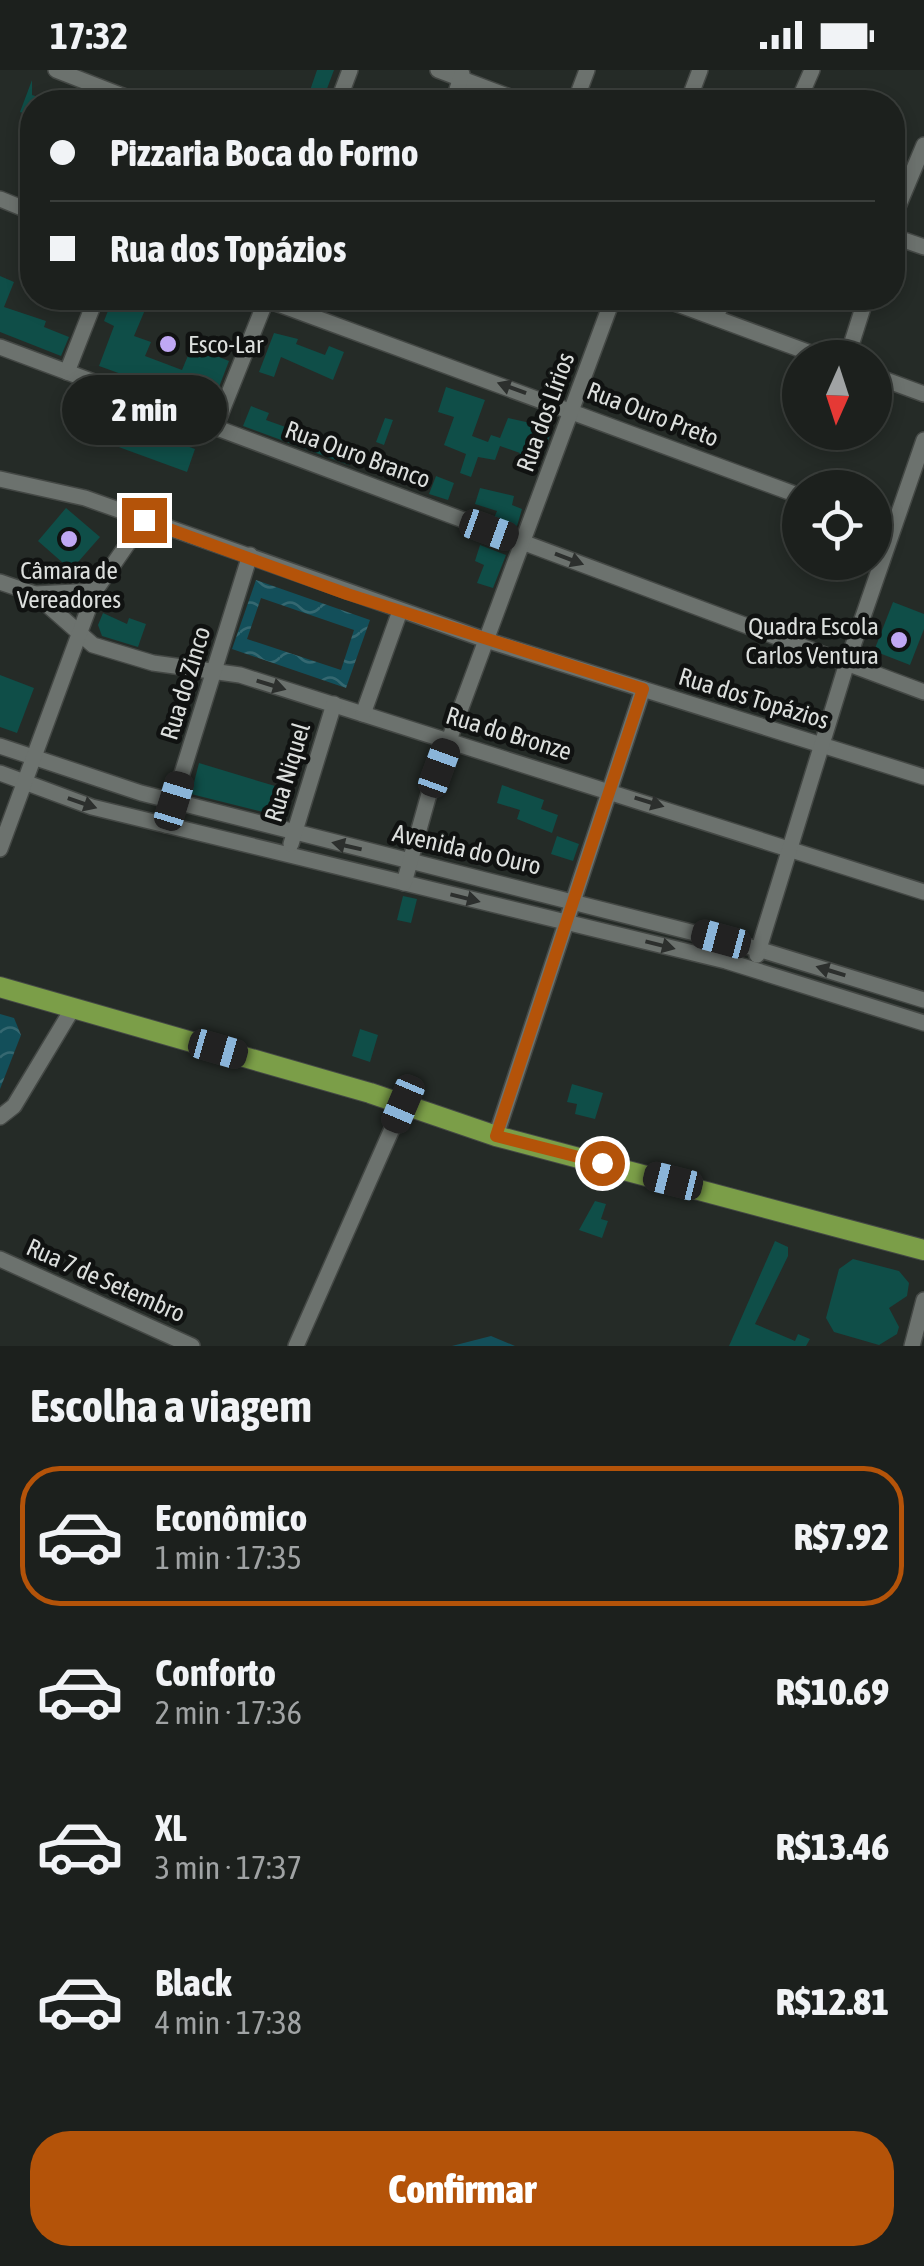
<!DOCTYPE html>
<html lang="pt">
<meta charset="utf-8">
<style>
body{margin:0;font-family:"Asap Condensed",sans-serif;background:#292d2a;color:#f1f3f6;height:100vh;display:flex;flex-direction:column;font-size:38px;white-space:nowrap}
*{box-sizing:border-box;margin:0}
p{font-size:32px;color:#a0a3a4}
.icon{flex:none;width:55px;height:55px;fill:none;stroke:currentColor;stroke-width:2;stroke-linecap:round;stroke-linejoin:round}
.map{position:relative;height:1276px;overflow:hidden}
.sheet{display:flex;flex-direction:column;background:#1c201d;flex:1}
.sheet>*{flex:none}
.top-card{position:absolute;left:20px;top:20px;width:885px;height:220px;border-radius:40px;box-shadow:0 5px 15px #0003,0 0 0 2px #3a3e3b;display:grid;align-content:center;height:220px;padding:0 30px;background:#1c201d}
.needle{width:65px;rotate:183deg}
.tools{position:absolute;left:782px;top:270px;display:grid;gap:20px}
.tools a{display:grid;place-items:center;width:110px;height:110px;border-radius:50%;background:#1c201d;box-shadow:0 5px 15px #0003,0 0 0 2px #3a3e3b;font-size:50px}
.end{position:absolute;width:45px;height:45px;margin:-22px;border:12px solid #b45309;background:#fff;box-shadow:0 0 0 5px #fff}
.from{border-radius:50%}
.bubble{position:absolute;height:70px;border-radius:35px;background:#1c201d;box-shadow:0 5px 15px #0003,0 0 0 2px #3a3e3b;font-size:32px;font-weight:800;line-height:70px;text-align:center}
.car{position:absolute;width:30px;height:60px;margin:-30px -15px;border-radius:12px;box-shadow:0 0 8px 2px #0007;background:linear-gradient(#222 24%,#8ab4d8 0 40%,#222 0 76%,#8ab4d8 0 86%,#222 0)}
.top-card b{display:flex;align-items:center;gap:35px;height:95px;font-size:38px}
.top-card b+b{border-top:2px solid #3a3e3b}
.top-card i{width:25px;height:25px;background:#f1f3f6}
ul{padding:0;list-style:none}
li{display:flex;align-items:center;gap:30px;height:140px;margin:0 20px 15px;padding:0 10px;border:5px solid transparent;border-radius:40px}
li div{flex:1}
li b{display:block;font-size:38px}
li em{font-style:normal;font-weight:800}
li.on{border-color:#b45309}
li>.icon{width:90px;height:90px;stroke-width:1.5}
h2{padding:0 30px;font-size:45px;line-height:120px}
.cta{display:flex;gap:20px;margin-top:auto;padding:20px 30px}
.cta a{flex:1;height:115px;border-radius:40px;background:#b45309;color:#fff;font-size:40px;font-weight:800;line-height:115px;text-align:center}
.status{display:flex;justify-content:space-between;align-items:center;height:70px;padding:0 50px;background:#1c201d;direction:ltr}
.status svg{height:28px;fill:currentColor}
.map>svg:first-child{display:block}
</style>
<div class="status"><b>17:32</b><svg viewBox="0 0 49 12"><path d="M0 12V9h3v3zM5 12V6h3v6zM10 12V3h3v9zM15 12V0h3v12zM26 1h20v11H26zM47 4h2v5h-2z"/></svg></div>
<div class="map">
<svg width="924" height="1276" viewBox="0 0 924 1276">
<defs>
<pattern id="water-waves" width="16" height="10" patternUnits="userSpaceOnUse" patternTransform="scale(2.5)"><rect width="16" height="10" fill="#134f5a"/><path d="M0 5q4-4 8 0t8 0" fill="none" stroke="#356871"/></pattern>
</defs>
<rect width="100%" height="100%" fill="#252b27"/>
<!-- water -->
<g fill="url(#water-waves)" fill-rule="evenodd">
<path d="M256,510L370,550L346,618L232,579ZM261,528L354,560L341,600L247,569Z"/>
<path d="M0,944L14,948L21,965L0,1019Z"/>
<path d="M491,1266L515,1276H452Z"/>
</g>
<!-- building -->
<g fill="#0f4e48">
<path d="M317,0H334L322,32H306Z"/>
<path d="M32,10V25L51,31L32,32V46L20,42Z"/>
<path d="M0,206L14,212L4,237L46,251L44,257L69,267L61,286L0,262Z"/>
<path d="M113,228H150L134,266L151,272L145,286L182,300L192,276L229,291L209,343L172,329L174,323L99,296L114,256L104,251Z"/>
<path d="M274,263L298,269L296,274L325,285L329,276L344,282L333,310L281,287L274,307L259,302Z"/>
<path d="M446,317L485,330L472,366L488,372L491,365L500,368L508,348L553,358L536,401L516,394L520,383L500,376L495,390L478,387L471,407L460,403L466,384L444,375L454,347L438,342Z"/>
<path d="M251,336L269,343L266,350L291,359L293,353L335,373L333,379L352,387L349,395L243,356Z"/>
<path d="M102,345L195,379L187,402L94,368Z"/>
<path d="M385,348L393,350L384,375L376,372Z"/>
<path d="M436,406L454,413L448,430L429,424Z"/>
<path d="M480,418L514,426L512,435L522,439L517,456L494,448L497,441L475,434Z"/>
<path d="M66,438L100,467L71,500L38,471Z"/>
<path d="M480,475L506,485L493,518L477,513L484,495L475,491Z"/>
<path d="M893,532L924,544V559L910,595L874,581Z"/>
<path d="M103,543L127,554L129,548L146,554L138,577L102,566L98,555Z"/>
<path d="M0,605L34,618L17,663L0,657Z"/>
<path d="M199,693L275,716L267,743L191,724Z"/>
<path d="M502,715L544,730L541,739L558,745L552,763L517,749L520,740L497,733Z"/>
<path d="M557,766L579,774L573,791L551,784Z"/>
<path d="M403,826L417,829L411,853L397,850Z"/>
<path d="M360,959L378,965L370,992L352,986Z"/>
<path d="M572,1014L603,1023L595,1049L575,1044L577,1034L567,1032Z"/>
<path d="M595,1131L606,1134L601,1149L608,1151L602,1168L579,1160Z"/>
<path d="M775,1171L788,1177V1186L755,1254L795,1271L798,1264L810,1269L806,1276H729Z"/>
<path d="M853,1189L899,1201L909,1213L907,1226L889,1238L899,1257L897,1264L879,1275L834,1262L826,1248L839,1199Z"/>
</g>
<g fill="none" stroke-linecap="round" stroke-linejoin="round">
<defs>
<g id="minor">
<path d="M56,0L138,32"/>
<path d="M438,0L523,32"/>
<path d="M338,32L350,0"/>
<path d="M453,32L462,4"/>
<path d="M575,32L587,0"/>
<path d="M688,32L700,0"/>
<path d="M798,32L812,0"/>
<path d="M0,129L32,142"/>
<path d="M892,151L924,75"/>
<path d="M892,166L924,177"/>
<path d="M262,228L800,426"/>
<path d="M661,228L824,288"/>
<path d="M716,248L723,228"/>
<path d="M0,277L924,622"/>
<path d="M847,288L866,228"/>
<path d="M67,302L96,228"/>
<path d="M875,306L924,324"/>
<path d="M215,358L267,228"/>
<path d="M0,409L85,428L486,570L924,707"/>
<path d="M0,512L35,524L95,521"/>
<path d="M35,524L93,575L153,593L240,605L924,822"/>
<path d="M363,644L400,541"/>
<path d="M0,676L141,723L758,879L924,930"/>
<path d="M0,703L92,737L726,891L924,953"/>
<path d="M166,755L250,485"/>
<path d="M291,774L334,634"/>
<path d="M0,779L95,521L144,450"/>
<path d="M404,813L429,724L613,228"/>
<path d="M757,885L847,593L924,370"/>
<path d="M0,1047L14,1036L73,938"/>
<path d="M496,1066L643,619"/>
<path d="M0,1189L192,1276"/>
<path d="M296,1276L403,1034"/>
<path d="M912,1276L924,1230"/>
</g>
<path id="major" d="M0,917L370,1023L496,1066L924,1180"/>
</defs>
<!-- minor casing -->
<use href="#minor" stroke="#444845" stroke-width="18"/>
<!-- major casing -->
<use href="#major" stroke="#444845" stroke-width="22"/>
<!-- minor -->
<use href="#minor" stroke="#6c726e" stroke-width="15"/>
<!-- major -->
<use href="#major" stroke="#7b9e48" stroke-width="20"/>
</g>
<!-- one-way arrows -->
<defs><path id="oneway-solid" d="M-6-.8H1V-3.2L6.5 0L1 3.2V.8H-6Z" transform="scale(2.5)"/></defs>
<g fill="#2c2f2d">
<use href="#oneway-solid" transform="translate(512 318) rotate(-160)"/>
<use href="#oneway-solid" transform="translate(569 489) rotate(21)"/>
<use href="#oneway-solid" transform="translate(271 615) rotate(17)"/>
<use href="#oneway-solid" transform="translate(649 732) rotate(17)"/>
<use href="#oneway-solid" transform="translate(82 733) rotate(19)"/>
<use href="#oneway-solid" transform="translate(347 776) rotate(-167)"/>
<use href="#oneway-solid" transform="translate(465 828) rotate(14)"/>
<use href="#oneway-solid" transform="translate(660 875) rotate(14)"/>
<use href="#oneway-solid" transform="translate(831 901) rotate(-163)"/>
</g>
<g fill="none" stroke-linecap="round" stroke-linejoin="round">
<!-- route -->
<path stroke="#b45309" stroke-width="12" d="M144,450L347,524L643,619L496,1066L602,1093"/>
</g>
<!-- markers -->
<g fill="#c0a8f4" stroke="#101211" stroke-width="4">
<circle cx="168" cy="274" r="10"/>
<circle cx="69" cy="469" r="10"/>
<circle cx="899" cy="570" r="10"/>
</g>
<g text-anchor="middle" stroke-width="9" stroke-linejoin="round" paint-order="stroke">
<!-- poi labels -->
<g font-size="25" fill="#dcdfdd" stroke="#101211" text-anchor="start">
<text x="188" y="283">Esco-Lar</text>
<text x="69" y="509" text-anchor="middle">Câmara de<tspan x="69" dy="29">Vereadores</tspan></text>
<text x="879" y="565" text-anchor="end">Quadra Escola<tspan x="879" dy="29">Carlos Ventura</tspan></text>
</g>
<!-- street labels -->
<g font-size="25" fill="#dcdfdd" stroke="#101211">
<text transform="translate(545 342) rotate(-70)" y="9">Rua dos Lírios</text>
<text transform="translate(653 344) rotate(21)" y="9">Rua Ouro Preto</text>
<text transform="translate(358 384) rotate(20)" y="9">Rua Ouro Branco</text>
<text transform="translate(185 613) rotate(-73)" y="9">Rua do Zinco</text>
<text transform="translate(754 628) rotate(17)" y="9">Rua dos Topázios</text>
<text transform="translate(509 663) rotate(17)" y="9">Rua do Bronze</text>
<text transform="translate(287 702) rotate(-73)" y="9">Rua Niquel</text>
<text transform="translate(467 779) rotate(13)" y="9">Avenida do Ouro</text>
<text transform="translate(106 1210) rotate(24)" y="9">Rua 7 de Setembro</text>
</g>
</g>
</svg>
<div class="tools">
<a><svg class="needle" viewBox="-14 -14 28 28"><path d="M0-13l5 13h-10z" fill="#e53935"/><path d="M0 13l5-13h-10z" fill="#a0a3a4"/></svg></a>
<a><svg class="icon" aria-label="locate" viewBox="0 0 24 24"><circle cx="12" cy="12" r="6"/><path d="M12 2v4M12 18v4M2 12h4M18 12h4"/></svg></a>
</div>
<i class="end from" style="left:602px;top:1093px"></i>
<i class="end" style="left:144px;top:450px"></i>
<div class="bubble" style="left:62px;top:305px;width:165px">2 min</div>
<i class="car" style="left:489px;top:460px;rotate:110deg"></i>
<i class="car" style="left:439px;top:698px;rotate:20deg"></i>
<i class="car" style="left:174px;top:731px;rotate:17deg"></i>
<i class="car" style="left:721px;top:869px;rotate:285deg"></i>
<i class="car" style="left:218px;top:979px;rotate:106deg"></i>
<i class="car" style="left:403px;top:1034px;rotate:203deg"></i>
<i class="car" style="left:673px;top:1111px;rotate:284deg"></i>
<div class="top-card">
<b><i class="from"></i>Pizzaria Boca do Forno</b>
<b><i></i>Rua dos Topázios</b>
</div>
</div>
<section class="sheet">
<h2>Escolha a viagem</h2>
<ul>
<li class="on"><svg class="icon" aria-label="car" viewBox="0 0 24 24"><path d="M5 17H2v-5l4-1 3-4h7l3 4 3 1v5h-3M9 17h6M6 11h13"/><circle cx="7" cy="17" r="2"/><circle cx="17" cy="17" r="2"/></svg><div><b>Econômico</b><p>1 min · 17:35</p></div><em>R$7.92</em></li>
<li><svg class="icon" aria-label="car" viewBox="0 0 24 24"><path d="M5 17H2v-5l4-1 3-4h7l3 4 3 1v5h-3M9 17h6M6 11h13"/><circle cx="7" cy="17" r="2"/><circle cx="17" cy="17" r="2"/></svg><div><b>Conforto</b><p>2 min · 17:36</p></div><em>R$10.69</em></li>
<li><svg class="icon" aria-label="car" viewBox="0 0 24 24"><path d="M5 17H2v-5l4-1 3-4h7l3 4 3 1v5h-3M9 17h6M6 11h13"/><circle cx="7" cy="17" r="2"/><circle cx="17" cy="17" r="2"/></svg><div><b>XL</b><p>3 min · 17:37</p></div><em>R$13.46</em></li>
<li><svg class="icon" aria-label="car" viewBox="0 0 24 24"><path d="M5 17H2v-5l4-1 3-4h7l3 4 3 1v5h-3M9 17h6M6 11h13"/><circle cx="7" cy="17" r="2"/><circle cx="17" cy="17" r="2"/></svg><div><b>Black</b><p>4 min · 17:38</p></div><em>R$12.81</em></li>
</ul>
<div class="cta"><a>Confirmar</a></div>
</section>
